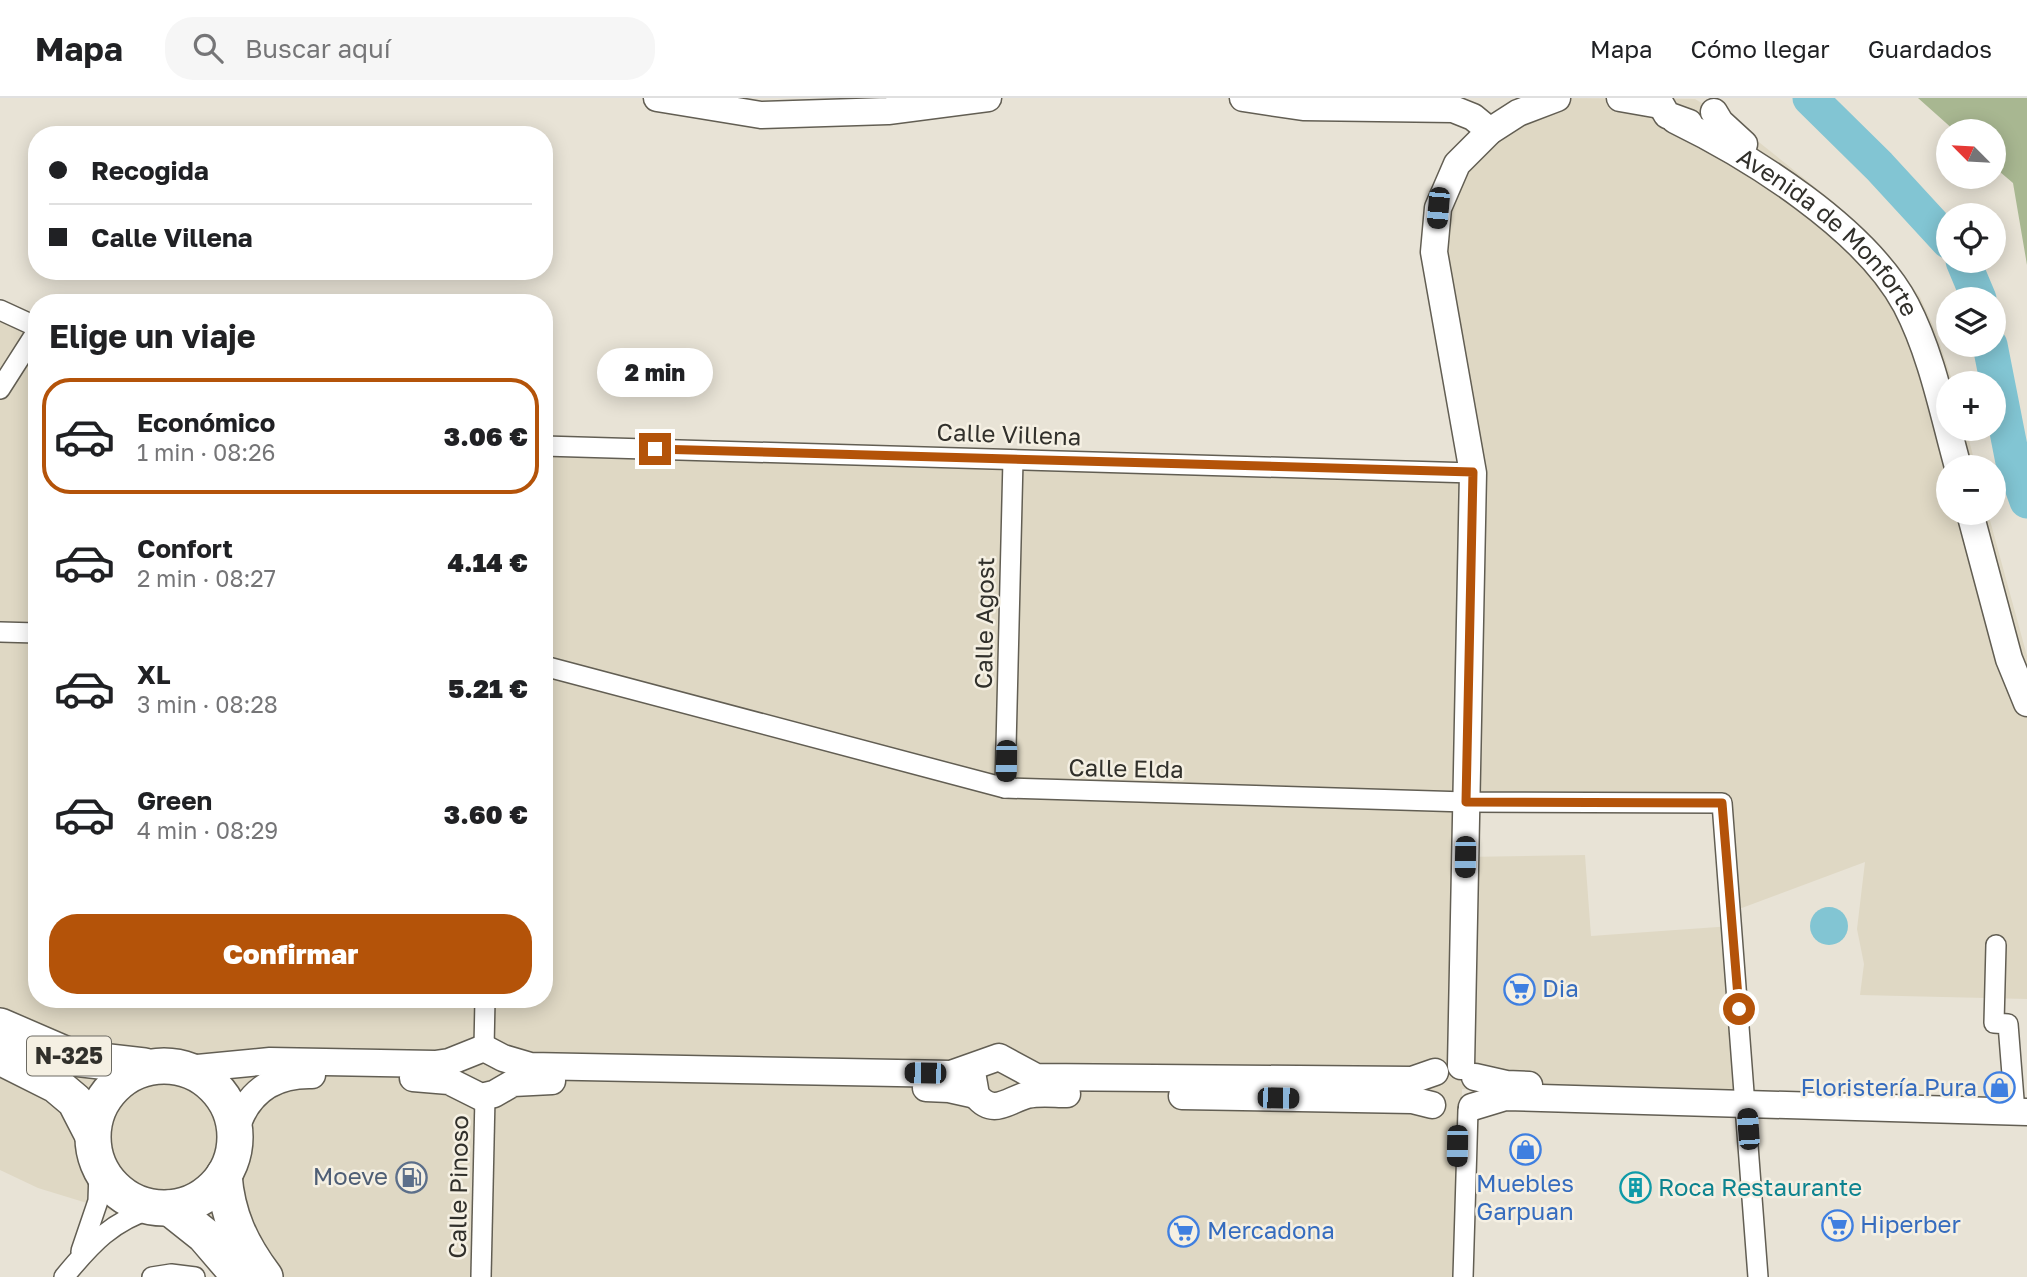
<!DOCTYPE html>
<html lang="es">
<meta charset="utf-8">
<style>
body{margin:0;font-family:"Golos Text",sans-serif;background:#f6f6f6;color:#202124;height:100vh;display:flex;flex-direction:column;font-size:26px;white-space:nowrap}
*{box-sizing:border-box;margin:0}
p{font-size:23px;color:#757577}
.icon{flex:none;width:38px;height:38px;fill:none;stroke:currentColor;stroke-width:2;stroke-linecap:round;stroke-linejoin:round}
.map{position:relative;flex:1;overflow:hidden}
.panel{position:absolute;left:28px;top:196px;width:525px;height:714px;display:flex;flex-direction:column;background:#fff;border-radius:28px;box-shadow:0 4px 18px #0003}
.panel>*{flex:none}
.guide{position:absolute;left:28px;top:28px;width:525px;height:154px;border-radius:28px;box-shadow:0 4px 18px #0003;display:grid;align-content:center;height:154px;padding:0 21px;background:#fff}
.needle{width:46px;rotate:294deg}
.controls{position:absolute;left:1936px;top:21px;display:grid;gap:14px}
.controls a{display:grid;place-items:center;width:70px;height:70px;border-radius:50%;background:#fff;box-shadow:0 4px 18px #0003;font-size:35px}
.end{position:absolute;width:32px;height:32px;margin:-16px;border:9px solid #b45309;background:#fff;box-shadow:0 0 0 4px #fff}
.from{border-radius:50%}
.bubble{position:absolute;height:49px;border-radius:24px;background:#fff;box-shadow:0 4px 18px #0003;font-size:23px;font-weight:800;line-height:49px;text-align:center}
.car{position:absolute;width:21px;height:42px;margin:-21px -10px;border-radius:9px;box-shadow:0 0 5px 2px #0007;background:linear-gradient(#222 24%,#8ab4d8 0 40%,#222 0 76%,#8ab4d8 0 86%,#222 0)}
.guide b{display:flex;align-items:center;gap:24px;height:66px;font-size:26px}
.guide b+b{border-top:2px solid #e0e0e0}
.guide i{width:18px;height:18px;background:#202124}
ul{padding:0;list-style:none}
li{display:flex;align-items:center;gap:21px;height:116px;margin:0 14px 10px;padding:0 7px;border:4px solid transparent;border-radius:28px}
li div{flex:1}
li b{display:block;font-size:26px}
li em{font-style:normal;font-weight:800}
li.selected{border-color:#b45309}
li>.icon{width:63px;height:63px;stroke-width:1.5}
h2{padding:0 21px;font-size:32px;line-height:84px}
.cta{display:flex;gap:14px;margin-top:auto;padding:14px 21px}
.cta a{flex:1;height:80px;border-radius:28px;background:#b45309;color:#fff;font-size:28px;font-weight:800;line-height:80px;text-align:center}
header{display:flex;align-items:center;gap:42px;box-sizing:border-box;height:98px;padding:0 35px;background:#fff;border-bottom:2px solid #e0e0e0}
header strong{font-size:33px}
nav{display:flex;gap:38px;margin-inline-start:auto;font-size:24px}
.search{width:490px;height:63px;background:#f6f6f6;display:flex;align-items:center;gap:18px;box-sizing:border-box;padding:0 24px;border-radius:28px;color:#757577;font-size:26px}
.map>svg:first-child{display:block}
</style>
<header>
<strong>Mapa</strong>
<div class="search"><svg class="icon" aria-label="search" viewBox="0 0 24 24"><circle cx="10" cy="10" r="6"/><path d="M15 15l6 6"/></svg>Buscar aquí</div>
<nav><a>Mapa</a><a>Cómo llegar</a><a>Guardados</a></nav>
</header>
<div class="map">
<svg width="2027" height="1179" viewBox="0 0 2027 1179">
<rect width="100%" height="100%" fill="#e8e3d6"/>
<!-- built -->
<path fill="#dfd8c4" d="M1557,0L1695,1L1735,25L1836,106L1895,165L1920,199L1936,234L1953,285H1948V331H1966L1976,369H1948V415H1988L2027,558V901L1860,897L1864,866L1857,831L1865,764L1731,814L1722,705L1466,704L1465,759L1585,757L1591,838L1732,828L1746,999L1462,991L1460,1179H249L157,1121H139L38,1090L0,1072V212L37,229V901H544V348L1472,374L1434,154L1457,66Z"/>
<!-- green -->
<path fill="#a8b791" d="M1918,0H2027V167L2013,85L1993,68V33H1955Z"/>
<!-- water -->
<circle fill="#82c5d3" cx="1829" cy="828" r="19"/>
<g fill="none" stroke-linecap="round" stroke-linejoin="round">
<!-- river -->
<g stroke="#82c5d3" stroke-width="35">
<path d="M1810,0L1879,68L1948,143"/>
<path d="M1963,163L1979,201"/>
<path d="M1990,247L2013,364L2027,403"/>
</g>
<defs>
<g id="street">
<path d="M0,212L37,229"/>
<path d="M0,291L37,233"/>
<path d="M544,348L1473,375"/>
<path d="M0,534L37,535"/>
<path d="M544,568L1005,690L1466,704L1722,705L1758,1179"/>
<path d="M1005,690L1013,362"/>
<path d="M1996,847L1994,925L2008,926L2015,1014"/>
<path d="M484,950L485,901"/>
<path d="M81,1153L98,1103L99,1073"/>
<path d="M64,1179C92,1145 112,1123 154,1110"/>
<path d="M152,1179L171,1176L195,1179"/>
<path d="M481,1179L485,999"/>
<path d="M1463,1179L1468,1012"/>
</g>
<g id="secondary">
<path d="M657,0L761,17L888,13L988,0"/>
<path d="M1243,0L1303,9L1453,11L1473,19L1490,33"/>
<path d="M1620,0L1660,7"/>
<path d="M1657,0L1667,17L1689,25"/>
<path d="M1714,14L1720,24L1744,46"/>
<path id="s1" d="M1675,22C1751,59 1865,130 1906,207C1932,257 1943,315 1958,369"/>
<path d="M1970,415L2009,561L2027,605"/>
<path d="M1461,968L1473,375L1434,154L1438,110L1457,66L1490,33L1518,15L1557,0"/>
<path d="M187,971L270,963L435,966L449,964L484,950L503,960L530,968L951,976L999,959L1036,979L1412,982L1435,974"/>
<path d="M1475,979L1506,986L1529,987"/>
<path d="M413,980L449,983L481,999L494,996L513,985L552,983"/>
<path d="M973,980L976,997C993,1019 1008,1002 1027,997C1039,994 1054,996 1067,996"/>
<path d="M926,990L949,991L976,997"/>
<path d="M1182,998L1412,1002L1432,1007"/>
<path d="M1472,1009L1505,999L2027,1014"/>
<path d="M235,1035C245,996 272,976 312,977"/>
</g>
<g id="highway">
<path d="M0,928L74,960L144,968"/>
<path d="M0,959L56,987L75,1003L92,1036"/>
<circle cx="164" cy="1039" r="71"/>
<path d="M224,1077C227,1117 241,1147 265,1179"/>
<path d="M170,1110L204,1137L240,1179"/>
</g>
</defs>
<!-- street casing -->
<use href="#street" stroke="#625e53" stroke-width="22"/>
<!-- secondary casing -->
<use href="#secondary" stroke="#625e53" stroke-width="29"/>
<!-- highway casing -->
<use href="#highway" stroke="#625e53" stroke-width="38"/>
<!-- street -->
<use href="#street" stroke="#fff" stroke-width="19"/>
<!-- secondary -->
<use href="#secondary" stroke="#fff" stroke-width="26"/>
<!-- highway -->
<use href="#highway" stroke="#fff" stroke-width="35"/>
</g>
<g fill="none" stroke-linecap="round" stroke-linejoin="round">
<!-- route -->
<path stroke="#b45309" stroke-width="9" d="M655,351L1473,374L1466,704L1722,705L1739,911"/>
</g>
<!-- icons -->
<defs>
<symbol id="supermarket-ring" viewBox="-11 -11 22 22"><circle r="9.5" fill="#f5f0e3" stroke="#3f7fe0" stroke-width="1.5"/><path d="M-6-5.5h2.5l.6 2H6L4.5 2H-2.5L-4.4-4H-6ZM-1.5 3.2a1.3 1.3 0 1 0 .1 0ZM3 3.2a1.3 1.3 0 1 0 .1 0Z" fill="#3f7fe0"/></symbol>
<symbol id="shop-ring" viewBox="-11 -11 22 22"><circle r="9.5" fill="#f5f0e3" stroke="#3f7fe0" stroke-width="1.5"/><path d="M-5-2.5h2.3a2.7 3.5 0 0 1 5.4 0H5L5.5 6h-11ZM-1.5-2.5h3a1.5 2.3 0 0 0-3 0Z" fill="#3f7fe0"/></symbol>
<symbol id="fuel-ring" viewBox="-11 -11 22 22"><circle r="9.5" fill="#f5f0e3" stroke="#5c6f8a" stroke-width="1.5"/><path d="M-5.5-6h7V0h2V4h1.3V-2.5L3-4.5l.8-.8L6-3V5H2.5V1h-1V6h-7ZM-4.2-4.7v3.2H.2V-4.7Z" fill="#5c6f8a"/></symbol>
<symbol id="building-ring" viewBox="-11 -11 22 22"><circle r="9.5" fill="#f5f0e3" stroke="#0f9aa8" stroke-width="1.5"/><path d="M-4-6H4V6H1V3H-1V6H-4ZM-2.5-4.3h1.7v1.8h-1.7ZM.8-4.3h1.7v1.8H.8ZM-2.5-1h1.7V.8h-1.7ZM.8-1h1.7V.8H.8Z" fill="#0f9aa8"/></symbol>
</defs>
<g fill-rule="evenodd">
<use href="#supermarket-ring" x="1502" y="874" width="35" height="35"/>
<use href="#shop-ring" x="1982" y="972" width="35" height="35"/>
<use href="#shop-ring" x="1508" y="1034" width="35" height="35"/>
<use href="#fuel-ring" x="394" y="1062" width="35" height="35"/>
<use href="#building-ring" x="1618" y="1072" width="35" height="35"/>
<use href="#supermarket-ring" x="1820" y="1110" width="35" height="35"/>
<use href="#supermarket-ring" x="1166" y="1116" width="35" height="35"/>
</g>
<g text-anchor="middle" stroke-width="5" stroke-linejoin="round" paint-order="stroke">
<!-- shield labels -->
<rect fill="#f5f0e3" stroke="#6c6a62" stroke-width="2" x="27" y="938.5" width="84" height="39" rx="5"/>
<g font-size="23" font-weight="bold" fill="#31302b">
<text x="69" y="966">N-325</text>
</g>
<!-- street labels -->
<g font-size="24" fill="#31302b" stroke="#f5f0e3">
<text dy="8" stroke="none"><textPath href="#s1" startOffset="192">Avenida de Monforte</textPath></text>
<text transform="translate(1009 337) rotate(2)" y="8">Calle Villena</text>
<text transform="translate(985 525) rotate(-89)" y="8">Calle Agost</text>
<text transform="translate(1126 671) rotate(1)" y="8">Calle Elda</text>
<text transform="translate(459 1089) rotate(-89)" y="8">Calle Pinoso</text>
</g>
<!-- shop labels -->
<g font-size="24" fill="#366cbe" stroke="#f5f0e3" text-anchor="start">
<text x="1542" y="899">Dia</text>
<text x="1977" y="998" text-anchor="end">Floristería Pura</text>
<text x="1525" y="1094" text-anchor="middle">Muebles<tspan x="1525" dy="28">Garpuan</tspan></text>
<text x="1860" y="1135">Hiperber</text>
<text x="1207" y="1141">Mercadona</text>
</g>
<!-- service labels -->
<g font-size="24" fill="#4e5e75" stroke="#f5f0e3" text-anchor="end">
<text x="388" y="1087">Moeve</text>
</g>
<!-- culture labels -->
<g font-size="24" fill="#0d838f" stroke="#f5f0e3" text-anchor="start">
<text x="1658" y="1098">Roca Restaurante</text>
</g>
</g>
</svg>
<div class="controls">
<a><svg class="needle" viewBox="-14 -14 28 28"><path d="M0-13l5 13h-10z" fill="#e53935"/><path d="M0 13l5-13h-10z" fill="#757577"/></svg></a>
<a><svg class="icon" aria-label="locate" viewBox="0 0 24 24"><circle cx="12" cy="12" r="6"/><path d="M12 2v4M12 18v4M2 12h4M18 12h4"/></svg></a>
<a><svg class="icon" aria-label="layers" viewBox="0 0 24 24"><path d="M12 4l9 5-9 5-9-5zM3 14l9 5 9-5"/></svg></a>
<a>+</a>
<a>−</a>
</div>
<i class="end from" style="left:1739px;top:911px"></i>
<i class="end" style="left:655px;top:351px"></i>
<div class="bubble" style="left:597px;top:250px;width:116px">2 min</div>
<i class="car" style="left:1438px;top:110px;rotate:185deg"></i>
<i class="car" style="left:1006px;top:663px;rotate:181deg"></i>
<i class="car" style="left:1465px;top:759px;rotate:181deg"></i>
<i class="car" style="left:925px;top:975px;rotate:271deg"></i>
<i class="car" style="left:1278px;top:1000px;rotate:91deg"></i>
<i class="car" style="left:1748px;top:1031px;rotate:356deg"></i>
<i class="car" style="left:1457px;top:1048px;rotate:181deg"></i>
<div class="guide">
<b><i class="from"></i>Recogida</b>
<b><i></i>Calle Villena</b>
</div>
<section class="panel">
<h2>Elige un viaje</h2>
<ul>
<li class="selected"><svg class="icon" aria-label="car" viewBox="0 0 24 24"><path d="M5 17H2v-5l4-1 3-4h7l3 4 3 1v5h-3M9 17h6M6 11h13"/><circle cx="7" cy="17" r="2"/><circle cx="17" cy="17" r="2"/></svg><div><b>Económico</b><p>1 min · 08:26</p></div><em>3.06 €</em></li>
<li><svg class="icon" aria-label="car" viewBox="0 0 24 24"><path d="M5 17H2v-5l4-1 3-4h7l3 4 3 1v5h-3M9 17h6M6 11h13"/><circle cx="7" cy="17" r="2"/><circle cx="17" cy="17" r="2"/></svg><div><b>Confort</b><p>2 min · 08:27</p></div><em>4.14 €</em></li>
<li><svg class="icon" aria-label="car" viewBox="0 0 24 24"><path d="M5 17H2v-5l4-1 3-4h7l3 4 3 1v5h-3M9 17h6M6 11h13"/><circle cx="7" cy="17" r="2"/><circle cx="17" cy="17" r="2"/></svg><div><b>XL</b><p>3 min · 08:28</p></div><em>5.21 €</em></li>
<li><svg class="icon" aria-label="car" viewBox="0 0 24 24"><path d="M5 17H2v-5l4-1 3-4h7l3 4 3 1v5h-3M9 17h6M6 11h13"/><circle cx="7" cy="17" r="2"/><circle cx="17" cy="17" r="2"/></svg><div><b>Green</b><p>4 min · 08:29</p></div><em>3.60 €</em></li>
</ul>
<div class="cta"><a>Confirmar</a></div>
</section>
</div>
